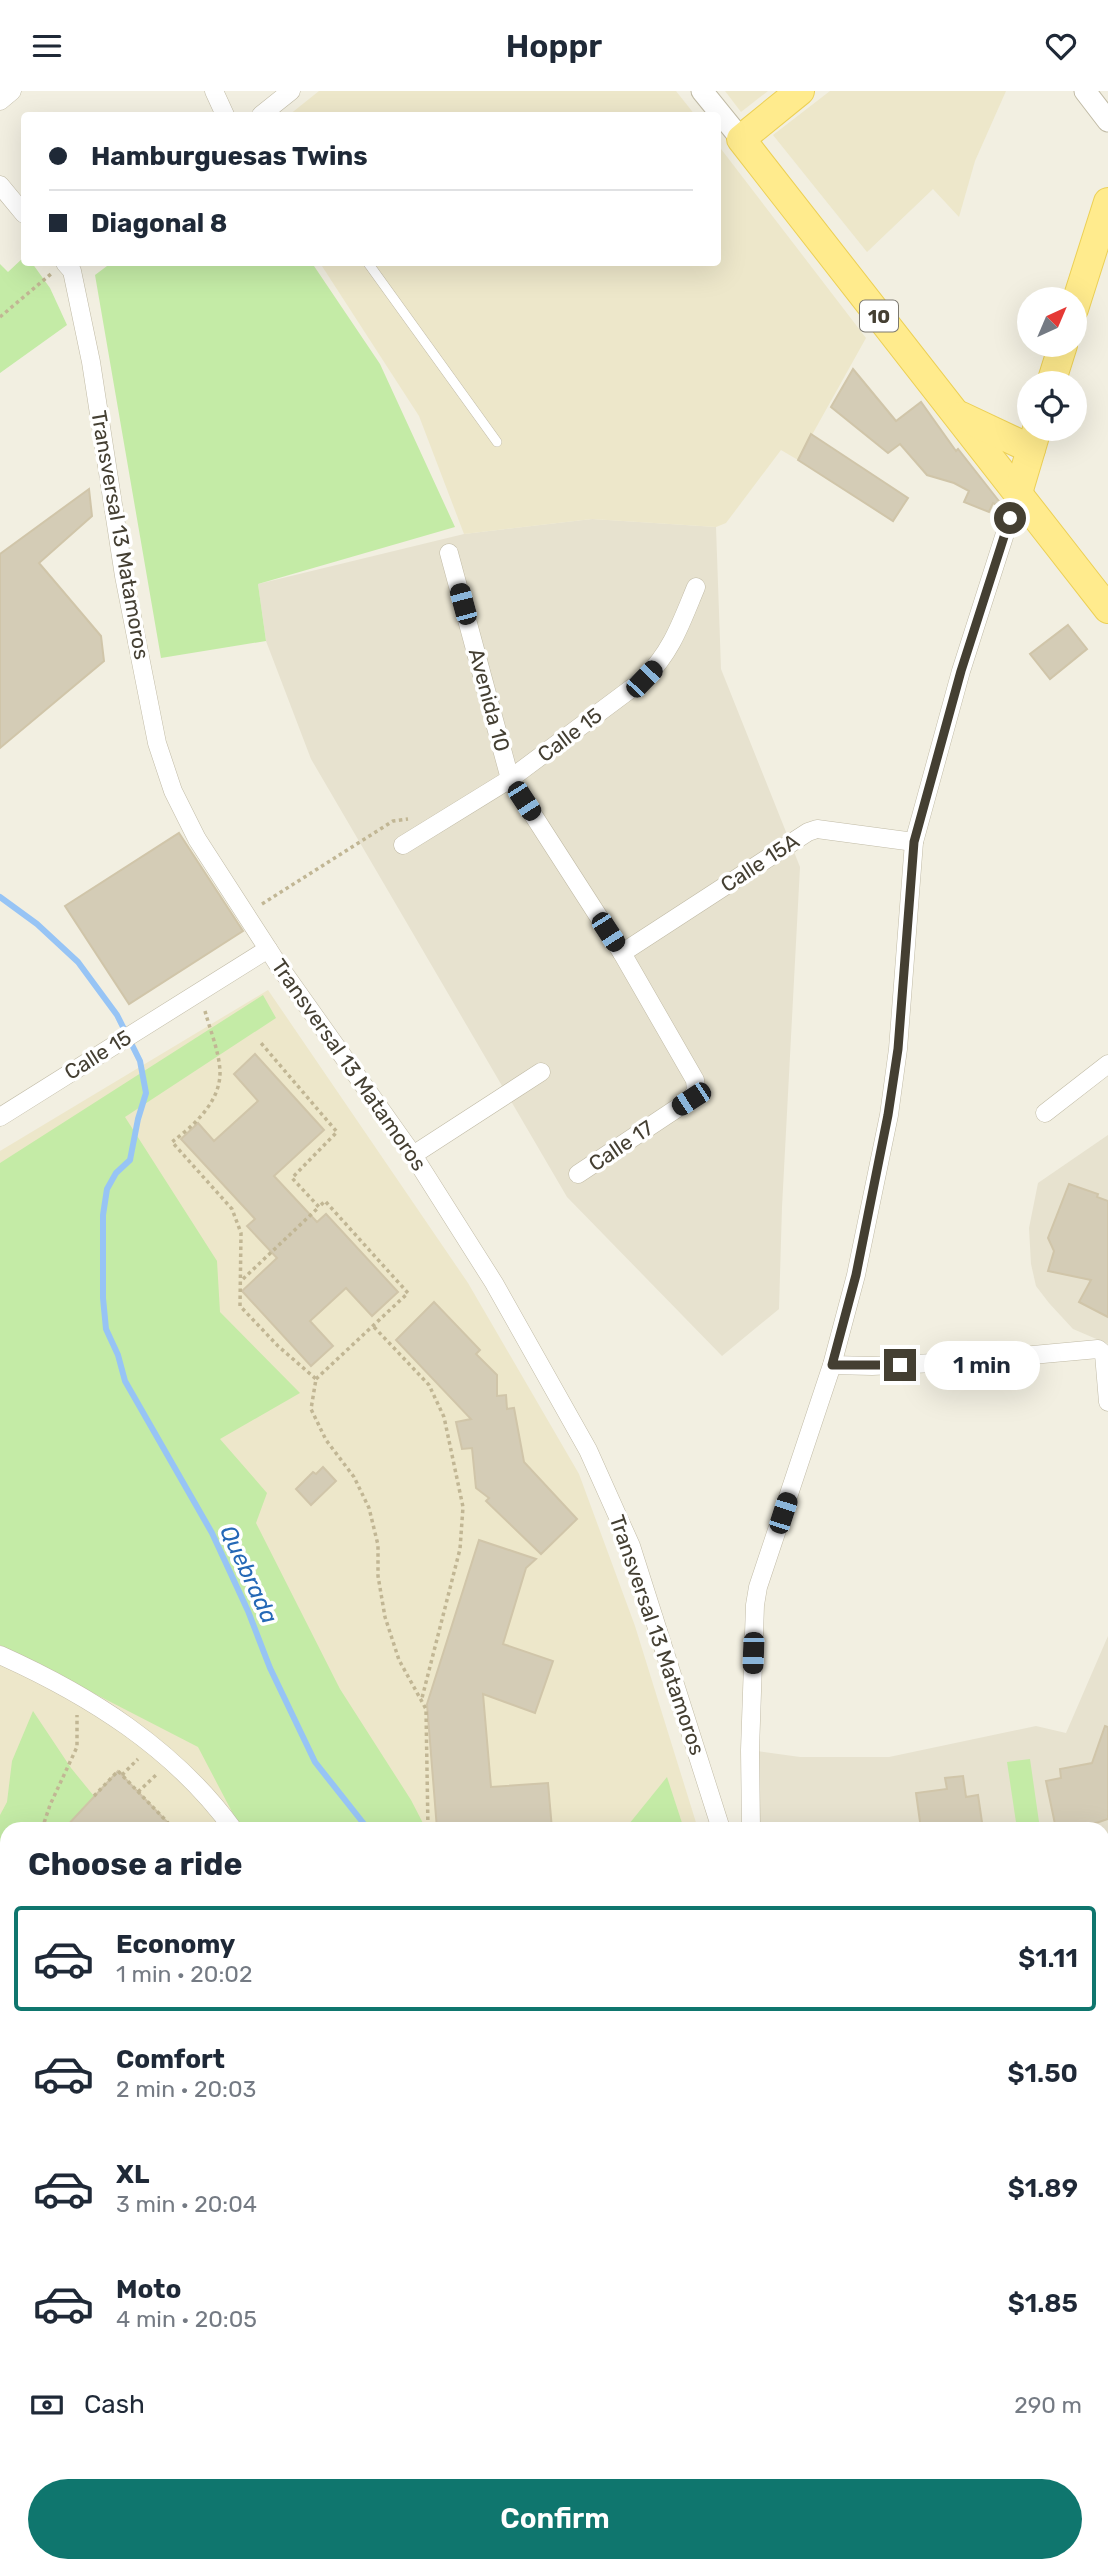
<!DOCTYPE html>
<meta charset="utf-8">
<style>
body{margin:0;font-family:Rubik,sans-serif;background:#f6f6f7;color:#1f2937;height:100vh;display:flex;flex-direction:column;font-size:26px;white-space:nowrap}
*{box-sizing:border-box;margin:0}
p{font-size:23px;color:#747a83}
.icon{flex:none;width:38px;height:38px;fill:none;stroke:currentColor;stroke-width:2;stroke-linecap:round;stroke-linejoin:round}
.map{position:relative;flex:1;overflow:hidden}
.sheet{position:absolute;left:0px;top:1731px;width:1110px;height:751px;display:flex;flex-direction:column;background:#fff;border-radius:21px 21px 0 0;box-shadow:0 7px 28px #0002}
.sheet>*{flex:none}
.banner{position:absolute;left:21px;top:21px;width:700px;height:154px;border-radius:7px;box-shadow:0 7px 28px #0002;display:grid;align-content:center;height:154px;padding:0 28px;background:#fff}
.needle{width:46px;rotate:44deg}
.tools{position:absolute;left:1017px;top:196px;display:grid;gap:14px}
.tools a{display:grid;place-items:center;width:70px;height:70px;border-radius:50%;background:#fff;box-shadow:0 7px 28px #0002;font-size:35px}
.end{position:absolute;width:32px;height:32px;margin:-16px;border:9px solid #443f32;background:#fff;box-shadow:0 0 0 4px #fff}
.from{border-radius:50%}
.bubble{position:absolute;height:49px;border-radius:24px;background:#fff;box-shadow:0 7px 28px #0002;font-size:23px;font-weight:600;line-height:49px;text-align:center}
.car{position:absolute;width:21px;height:42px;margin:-21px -10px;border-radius:9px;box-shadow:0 0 5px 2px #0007;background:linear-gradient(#222 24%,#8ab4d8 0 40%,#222 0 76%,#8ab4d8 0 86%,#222 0)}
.banner b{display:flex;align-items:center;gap:24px;height:66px;font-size:26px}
.banner b+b{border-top:2px solid #e0e1e3}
.banner i{width:18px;height:18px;background:#1f2937}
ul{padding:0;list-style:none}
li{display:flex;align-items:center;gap:21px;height:105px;margin:0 14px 10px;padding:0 14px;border:4px solid transparent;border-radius:7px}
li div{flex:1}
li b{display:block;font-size:26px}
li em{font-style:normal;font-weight:600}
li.active{border-color:#0f766e}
li>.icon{width:63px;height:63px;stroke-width:1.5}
h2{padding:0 28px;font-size:32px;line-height:84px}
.pay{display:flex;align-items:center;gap:18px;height:77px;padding:0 28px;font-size:26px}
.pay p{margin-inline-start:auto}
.primary-button{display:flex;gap:14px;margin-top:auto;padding:14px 28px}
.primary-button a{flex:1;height:80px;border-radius:42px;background:#0f766e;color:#fff;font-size:28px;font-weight:600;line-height:80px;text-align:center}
header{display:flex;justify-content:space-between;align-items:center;height:91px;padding:0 28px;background:#fff;font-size:32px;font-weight:600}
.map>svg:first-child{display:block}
</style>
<header><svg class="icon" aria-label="menu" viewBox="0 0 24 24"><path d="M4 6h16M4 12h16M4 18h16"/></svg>Hoppr<svg class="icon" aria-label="heart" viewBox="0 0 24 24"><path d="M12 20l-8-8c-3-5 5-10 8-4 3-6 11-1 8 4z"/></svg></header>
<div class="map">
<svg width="1108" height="2480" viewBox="0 0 1108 2480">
<rect width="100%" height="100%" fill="#f2efe1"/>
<!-- residential -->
<g fill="#e7e2cf">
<path d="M592,428L716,436L721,578L800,776L782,1116L779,1218L722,1265L567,1106L311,668L266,550L258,493L464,443Z"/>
<path d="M1108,1044V1253L1073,1238L1049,1212L1036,1195L1031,1173L1029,1137L1038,1092Z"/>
<path d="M1108,1545V1921L1102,1919V1738H758L750,1659L800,1666H889L1036,1635L1066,1642Z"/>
<path d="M1108,2068V2480H1057L1056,2475L1102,2474V2073Z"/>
</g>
<!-- education -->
<g fill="#ede7ca">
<path d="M319,0H676L695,24H289Z"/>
<path d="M725,0H768L741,21Z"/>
<path d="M830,0H1006L975,70L959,126L933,98L867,161L773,44Z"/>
<path d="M718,54L866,247L798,369L781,359L726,432L716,436L592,428L464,443L419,325L320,172H718Z"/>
<path d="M268,899L468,1192L579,1383L635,1535L698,1738H7V2474L968,2475L965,2480H0V1060Z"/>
</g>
<!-- green -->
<g fill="#c4eba6">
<path d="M24,166V172H32L50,197L67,234L0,282V173L8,181Z"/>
<path d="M111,172H312L380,273L455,436L258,493L266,550L161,567L95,184Z"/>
<path d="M263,904L276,927L125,1026L217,1170L220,1221L300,1302L220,1348L267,1402L256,1432L340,1598L411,1709L426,1738H241L198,1656L0,1554V1072Z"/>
<path d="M33,1620L71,1677L102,1715L96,1738H7V2160L3,2196L7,2217V2422L0,2433V1724L7,1711L12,1670Z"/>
<path d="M1030,1668L1040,1738H1017L1007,1671Z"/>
<path d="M667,1686L684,1738H625Z"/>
<path d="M251,2474L333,2475L339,2480H245Z"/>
<path d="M941,2475L954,2477L952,2480H453L449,2475Z"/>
</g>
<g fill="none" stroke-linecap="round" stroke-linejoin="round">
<!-- stream -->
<path stroke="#97c4f5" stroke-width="6" d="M0,806L37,833L78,871L117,924L140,970L146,1002L138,1028L130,1069L116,1082L107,1098L103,1124V1207L106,1238L118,1264L125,1290L212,1442L248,1520L270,1577L315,1671L368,1738"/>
<!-- river -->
<g stroke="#97c4f5" stroke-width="38">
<path d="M1102,2040L1108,2036"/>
<path d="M968,2480L972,2474"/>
</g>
</g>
<!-- building -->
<g fill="#d4ccb6" stroke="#d0c5a9" stroke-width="2">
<path d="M853,278L896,330L921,311L956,360L958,358L1002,414L1001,416L993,412L989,421L964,411L969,400L954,392L927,384L900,353L888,362L831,316Z"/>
<path d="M811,343L908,407L893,430L798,369Z"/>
<path d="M89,398L92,425L39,472L101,545L104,570L0,657V463Z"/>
<path d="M1068,534L1087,558L1050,588L1030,563Z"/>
<path d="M179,742L243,840L129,913L65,815Z"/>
<path d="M255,963L324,1039L274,1085L317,1131L326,1123L398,1201L372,1225L346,1197L310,1230L333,1255L311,1275L242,1200L277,1167L247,1135L255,1128L181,1048L198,1032L214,1050L258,1010L234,983Z"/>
<path d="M1069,1093L1098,1103L1097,1106L1108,1110V1226L1079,1211L1091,1189L1048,1180L1054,1160L1048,1147Z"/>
<path d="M434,1211L480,1259L476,1263L497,1284V1305L506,1304L507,1318L514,1317L524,1371L577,1428L541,1463L486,1410L489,1407L476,1397L472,1357L462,1358L456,1331L471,1328L396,1249Z"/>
<path d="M323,1376L336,1390L311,1414L296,1398L313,1381L316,1383Z"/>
<path d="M479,1449L536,1468L526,1477L503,1553L553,1570L535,1622L483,1603L491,1696L548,1692L552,1738H437L427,1613Z"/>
<path d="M1105,1635L1108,1636V1728L1090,1734L1056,1738L1046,1690L1061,1687L1060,1678L1092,1672Z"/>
<path d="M118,1680L138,1701L174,1738H64Z"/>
<path d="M963,1685L966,1706L978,1704L983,1738H921L916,1702L947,1698L945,1687Z"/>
</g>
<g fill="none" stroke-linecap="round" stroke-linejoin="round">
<defs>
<path id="service" d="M368,172L497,351"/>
<g id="minor">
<path d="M214,0L225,24"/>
<path d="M0,10L12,0"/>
<path d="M261,24L291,0"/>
<path d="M0,94L24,123"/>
<path d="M65,172L72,180L91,271L124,485L157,652L173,700L197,748L279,875L413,1064L494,1192L588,1359L631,1455L721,1738"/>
<path d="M449,462L510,688L622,862L695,989L696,999L691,1008L578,1083"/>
<path d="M403,754L510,688L644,588C672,560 681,532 696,496"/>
<path d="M622,862L808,741L817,738L914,751"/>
<path d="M1045,1022L1108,973"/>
<path d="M0,1026L268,858"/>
<path d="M413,1064L541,981"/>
<path d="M832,1274L872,1275L955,1271L1098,1258L1104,1263L1108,1311"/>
<path d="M0,1564C89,1604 174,1657 233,1738"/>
<path d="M751,1738L750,1659L755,1514L758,1496L832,1274L856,1184L889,1024L898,958L914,751L961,580L1018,402"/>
<path d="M1102,1761L1108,1760"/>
<path d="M0,2380L7,2374"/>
<path d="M1021,2474L1023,2480"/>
</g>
<g id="tertiary">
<path d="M702,0L741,48"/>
<path d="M1085,0L1108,30"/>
</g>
<g id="primary">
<path d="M800,0L741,48L1108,518"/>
<path d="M1074,218L1108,111"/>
<path d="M1051,292L1063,254"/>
<path d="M961,325L1031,358"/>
<path d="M1018,402L1037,338"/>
</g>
</defs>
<!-- service casing -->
<use href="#service" stroke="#c1bba6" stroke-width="10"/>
<!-- minor casing -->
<use href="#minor" stroke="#c1bba6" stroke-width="19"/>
<!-- tertiary casing -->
<use href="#tertiary" stroke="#c1bba6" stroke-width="23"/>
<!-- primary casing -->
<use href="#primary" stroke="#ecd055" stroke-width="30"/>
<!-- path -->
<g stroke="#c1b694" stroke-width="3.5" stroke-dasharray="3.5 3.5" stroke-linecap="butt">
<path d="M0,226L52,182"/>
<path d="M262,813L393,730L408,728"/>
<path d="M205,920C210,939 219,960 220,980C221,1011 193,1035 172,1051L232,1118L241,1142L240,1215L278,1255L316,1288L311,1318L326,1349L354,1386L369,1417L378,1454V1485L385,1526L399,1569L426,1618L428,1738"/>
<path d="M243,1188L319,1116L292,1087L337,1041L261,952"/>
<path d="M374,1236L429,1294L444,1326L463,1416L460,1458L422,1607"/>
<path d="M316,1288L408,1202L325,1110L319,1116"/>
<path d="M122,1684L138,1668"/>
<path d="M138,1701L157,1683"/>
<path d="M94,1705L118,1680L174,1738"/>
<path d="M42,1738L50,1714L77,1656V1624"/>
<path d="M0,1841L7,1827"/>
<path d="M0,2143L7,2140"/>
<path d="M452,2474L457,2480"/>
</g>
<!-- service -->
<use href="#service" stroke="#fff" stroke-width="9"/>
<!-- minor -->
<use href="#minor" stroke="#fff" stroke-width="18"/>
<!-- tertiary -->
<use href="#tertiary" stroke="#fff" stroke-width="21"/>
<!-- primary -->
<use href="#primary" stroke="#ffeb8d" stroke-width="28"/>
</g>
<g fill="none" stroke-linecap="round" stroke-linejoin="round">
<!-- route -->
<path stroke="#443f32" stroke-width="9" d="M900,1274H832L856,1184L888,1024L898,958L914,751L961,580L1010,427"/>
</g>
<g text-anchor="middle" stroke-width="7" stroke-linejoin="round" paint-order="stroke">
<!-- shield labels -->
<rect fill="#fff" stroke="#7c7970" stroke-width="2" x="860" y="209.5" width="38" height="31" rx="5"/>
<g font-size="19" font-weight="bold" fill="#443f32">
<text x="879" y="232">10</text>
</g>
<!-- street labels -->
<g font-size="21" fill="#443f32" stroke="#fff">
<text transform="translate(120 444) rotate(80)" y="7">Transversal 13 Matamoros</text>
<text transform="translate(489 609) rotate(75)" y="7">Avenida 10</text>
<text transform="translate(570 644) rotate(-37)" y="7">Calle 15</text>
<text transform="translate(760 772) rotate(-33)" y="7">Calle 15A</text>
<text transform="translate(98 964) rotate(-32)" y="7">Calle 15</text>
<text transform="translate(349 974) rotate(55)" y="7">Transversal 13 Matamoros</text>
<text transform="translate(621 1055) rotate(-34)" y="7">Calle 17</text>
<text transform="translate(657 1544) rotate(71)" y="7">Transversal 13 Matamoros</text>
</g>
<!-- water labels -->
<g font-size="23" font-style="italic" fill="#2468b6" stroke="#fff">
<text transform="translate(249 1483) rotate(65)" y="8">Quebrada</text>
</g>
</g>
</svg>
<div class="tools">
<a><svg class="needle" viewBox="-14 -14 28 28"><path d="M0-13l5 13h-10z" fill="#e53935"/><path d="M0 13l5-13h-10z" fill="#747a83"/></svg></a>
<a><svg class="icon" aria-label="locate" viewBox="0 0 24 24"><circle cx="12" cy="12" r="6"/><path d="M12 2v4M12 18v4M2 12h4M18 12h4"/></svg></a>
</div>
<i class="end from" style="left:1010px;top:427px"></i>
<i class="end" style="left:900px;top:1274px"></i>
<div class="bubble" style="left:924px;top:1250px;width:116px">1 min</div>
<i class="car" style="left:463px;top:513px;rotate:345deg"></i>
<i class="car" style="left:644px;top:588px;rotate:44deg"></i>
<i class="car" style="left:524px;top:710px;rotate:147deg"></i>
<i class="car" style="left:608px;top:841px;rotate:147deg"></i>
<i class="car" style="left:691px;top:1008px;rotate:237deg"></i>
<i class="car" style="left:783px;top:1422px;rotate:18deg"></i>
<i class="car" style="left:753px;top:1562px;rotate:182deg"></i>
<div class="banner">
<b><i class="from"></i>Hamburguesas Twins</b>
<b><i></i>Diagonal 8</b>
</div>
<section class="sheet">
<h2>Choose a ride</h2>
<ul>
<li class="active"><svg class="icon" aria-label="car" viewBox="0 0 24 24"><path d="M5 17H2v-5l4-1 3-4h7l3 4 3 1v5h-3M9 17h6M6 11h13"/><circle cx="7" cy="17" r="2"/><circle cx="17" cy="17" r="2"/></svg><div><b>Economy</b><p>1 min · 20:02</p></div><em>$1.11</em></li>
<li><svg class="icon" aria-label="car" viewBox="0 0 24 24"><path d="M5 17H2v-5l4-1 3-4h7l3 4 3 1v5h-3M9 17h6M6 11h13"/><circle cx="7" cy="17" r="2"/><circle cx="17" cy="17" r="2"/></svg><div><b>Comfort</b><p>2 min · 20:03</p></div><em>$1.50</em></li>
<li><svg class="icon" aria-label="car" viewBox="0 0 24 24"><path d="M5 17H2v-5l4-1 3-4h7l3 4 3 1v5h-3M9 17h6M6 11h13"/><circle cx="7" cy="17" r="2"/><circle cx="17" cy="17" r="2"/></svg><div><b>XL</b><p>3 min · 20:04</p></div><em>$1.89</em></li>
<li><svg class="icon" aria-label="car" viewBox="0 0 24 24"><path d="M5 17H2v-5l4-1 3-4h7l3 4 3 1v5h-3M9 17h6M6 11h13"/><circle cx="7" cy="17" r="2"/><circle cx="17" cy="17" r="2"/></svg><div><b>Moto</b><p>4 min · 20:05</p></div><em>$1.85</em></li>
</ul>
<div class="pay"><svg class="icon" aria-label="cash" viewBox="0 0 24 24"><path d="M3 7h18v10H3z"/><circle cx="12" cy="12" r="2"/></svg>Cash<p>290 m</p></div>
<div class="primary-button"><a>Confirm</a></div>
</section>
</div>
